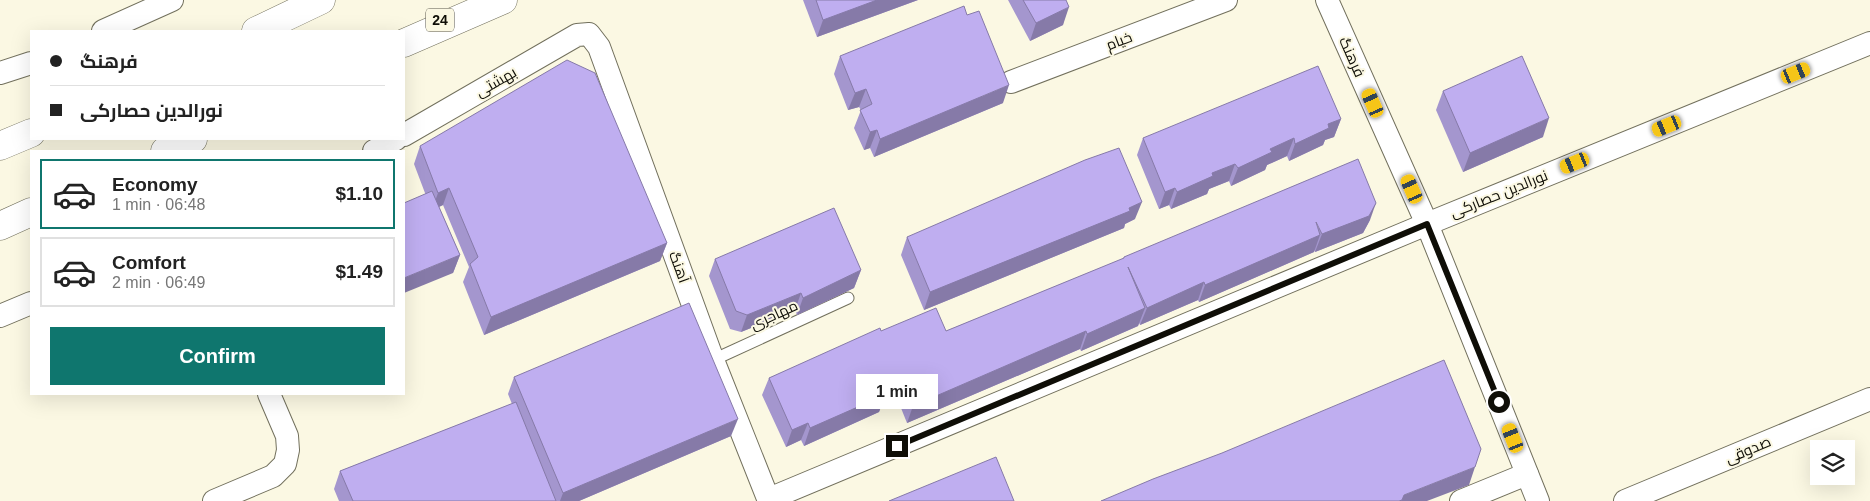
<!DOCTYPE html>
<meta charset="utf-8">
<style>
body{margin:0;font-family:Helvetica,Cairo,sans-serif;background:#f6f6f6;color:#222;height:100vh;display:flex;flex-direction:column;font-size:19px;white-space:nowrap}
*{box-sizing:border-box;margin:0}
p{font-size:16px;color:#767676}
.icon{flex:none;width:28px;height:28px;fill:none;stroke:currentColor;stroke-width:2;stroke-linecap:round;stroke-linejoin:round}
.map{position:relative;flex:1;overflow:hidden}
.sheet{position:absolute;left:30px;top:150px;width:375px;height:245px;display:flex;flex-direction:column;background:#fff;border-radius:0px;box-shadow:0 5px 20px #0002}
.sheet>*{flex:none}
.banner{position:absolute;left:30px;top:30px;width:375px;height:110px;border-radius:0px;box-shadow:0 5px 20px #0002;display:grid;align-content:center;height:110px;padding:0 20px;background:#fff}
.tools{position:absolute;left:1810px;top:440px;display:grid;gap:10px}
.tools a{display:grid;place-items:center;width:45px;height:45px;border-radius:0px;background:#fff;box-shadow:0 5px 20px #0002;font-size:25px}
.end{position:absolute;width:22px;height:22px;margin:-11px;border:6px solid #0f0e07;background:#fff;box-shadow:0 0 0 2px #fff}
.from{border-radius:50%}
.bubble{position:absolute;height:35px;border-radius:0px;background:#fff;box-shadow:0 5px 20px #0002;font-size:16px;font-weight:600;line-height:35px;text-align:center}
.car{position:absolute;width:15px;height:30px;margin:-15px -8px;border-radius:6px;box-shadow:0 0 4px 1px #0007;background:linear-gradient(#f5c518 24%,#345 0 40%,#f5c518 0 76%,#345 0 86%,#f5c518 0)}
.banner b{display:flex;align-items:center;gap:18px;height:48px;font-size:19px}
.banner b+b{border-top:1px solid #e0e0e0}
.banner i{width:12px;height:12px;background:#222}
ul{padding:9px 0 0;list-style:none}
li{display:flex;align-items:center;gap:15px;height:70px;margin:0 10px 8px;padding:0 10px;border:2px solid #e0e0e0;border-radius:0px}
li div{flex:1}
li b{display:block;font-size:19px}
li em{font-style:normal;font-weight:600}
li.current{border-color:#0f766e}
li>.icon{width:45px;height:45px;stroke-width:1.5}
.cta{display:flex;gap:10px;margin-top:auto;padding:10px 20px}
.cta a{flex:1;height:58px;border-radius:0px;background:#0f766e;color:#fff;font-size:20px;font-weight:600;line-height:58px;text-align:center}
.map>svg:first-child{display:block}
</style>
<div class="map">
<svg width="1870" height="501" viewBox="0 0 1870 501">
<rect width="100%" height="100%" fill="#fbf8e3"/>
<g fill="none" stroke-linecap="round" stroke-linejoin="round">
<defs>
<path id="lane" d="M713,360L848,298"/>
<g id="street">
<path d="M1327,0L1427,224L1538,501"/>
<path d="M103,31L172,0"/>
<path d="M0,73L31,63"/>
<path d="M1011,82L1226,0"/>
<path d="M404,135L577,35L589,34L599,47L713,360L769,501"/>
<path d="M374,151L396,139"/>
<path d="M0,316L31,303"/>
<path d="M769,499L1427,224L1870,43"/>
<path d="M214,501L273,476L285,464L288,450L287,436L269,394"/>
<path d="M1461,501L1527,474"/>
<path d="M1625,501L1870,399"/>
</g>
<g id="highway">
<path d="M256,31L321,0"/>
<path d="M404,43L503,0"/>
<path d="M0,146L31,133"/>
<path d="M165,151L193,139"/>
<path d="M0,226L31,212"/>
</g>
</defs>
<!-- lane casing -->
<use href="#lane" stroke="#72705d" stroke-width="13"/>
<!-- street casing -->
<use href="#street" stroke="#72705d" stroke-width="24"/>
<!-- highway casing -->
<use href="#highway" stroke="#72705d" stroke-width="29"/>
<!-- lane -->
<use href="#lane" stroke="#fff" stroke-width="11"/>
<!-- street -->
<use href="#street" stroke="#fff" stroke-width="22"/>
<!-- highway -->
<use href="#highway" stroke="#fff" stroke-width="28"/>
</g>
<!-- wall -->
<g fill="#a496ce">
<path d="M803,0H918L817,37Z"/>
<path d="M1008,0H1066L1063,25L1030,41Z"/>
<path d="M840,56L1003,103L874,157L870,148L864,150L854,128L861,110L859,107L848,110L834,74Z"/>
<path d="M1443,91L1543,137L1463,172L1436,110Z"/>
<path d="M1341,119L1334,137L1325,140L1323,145L1289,161L1287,156L1267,165L1265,170L1231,186L1229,181L1209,189L1207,194L1171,209L1169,205L1159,209L1137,155L1143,138Z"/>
<path d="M420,146L667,243L660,261L484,335L463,282L469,267L443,205L439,207L460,255L453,273L425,193L414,164Z"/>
<path d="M1135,219L1125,224L1124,228L924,310L901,255L907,237Z"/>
<path d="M1370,220L1363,233L1315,252L1314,250V252L1199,302L1198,300L1140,325L1139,323L1138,326L1081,351L1080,349L907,423L897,398L882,404L879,412L804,446L801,440L786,447L762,395L769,378L881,331H946L1123,259L1124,257Z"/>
<path d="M715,259L861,270L854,288L797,315L795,310L741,332L730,329L709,276Z"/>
<path d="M514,377L731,436L579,501H339L334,489L340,471L512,404L508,394Z"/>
</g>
<!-- shaded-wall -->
<g fill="#867aa8">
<path d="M877,0H918L817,37L823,20Z"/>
<path d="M1069,7L1063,25L1030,41L1036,23Z"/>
<path d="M1009,85L1003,103L874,157L880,139Z"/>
<path d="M866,89L859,107L848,110L855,93Z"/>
<path d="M1549,118L1543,137L1463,172L1470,153Z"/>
<path d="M1341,119L1334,137L1325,140L1323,145L1289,161L1295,144L1328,124Z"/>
<path d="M877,130L870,148L864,150L870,132Z"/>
<path d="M1294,138L1287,156L1267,165L1265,170L1231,186L1238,168L1270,149Z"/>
<path d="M1235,164L1229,181L1209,189L1207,194L1171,209L1177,192L1212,173Z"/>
<path d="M449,188L443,205L432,210L438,193Z"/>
<path d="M1175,188L1169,205L1159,209L1165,192Z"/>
<path d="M1142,202L1135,219L1125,224L1124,228L924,310L930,292Z"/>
<path d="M1376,203L1370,220L1363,233L1315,252L1322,234Z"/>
<path d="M1320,235L1314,252L1199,302L1205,285Z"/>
<path d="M667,243L660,261L484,335L491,317Z"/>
<path d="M460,255L453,273L404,293V278Z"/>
<path d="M861,270L854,288L797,315L803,298Z"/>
<path d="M1204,282L1198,300L1140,325L1147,308Z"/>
<path d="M801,293L795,310L741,332L747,315Z"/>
<path d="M1145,308L1138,326L1081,351L1087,334Z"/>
<path d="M1086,331L1080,349L907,423L913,406Z"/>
<path d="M903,380L897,398L882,404L879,412L804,446L810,428L883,389Z"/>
<path d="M738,419L731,436L579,501H560L563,493Z"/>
<path d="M808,423L801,440L786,447L792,430Z"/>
<path d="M1475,467L1469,485L1427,501H1399L1404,495Z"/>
</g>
<!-- building -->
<g fill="#bfaef0" stroke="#867aa8">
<path d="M816,0H877L823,20Z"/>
<path d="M1023,0H1066L1069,7L1036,23Z"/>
<path d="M964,6L967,15L979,11L1009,85L880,139L877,130L870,132L860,110L872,104L866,89L855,93L840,56Z"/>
<path d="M1522,56L1549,118L1470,153L1443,91Z"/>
<path d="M567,60L595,73L667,243L491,317L470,264L478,257L449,188L438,193L420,146Z"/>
<path d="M1318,66L1341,119L1328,124L1329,128L1295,144L1294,138L1270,149L1272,152L1238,168L1235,164L1212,173L1213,176L1177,192L1175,188L1165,192L1143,138Z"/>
<path d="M1119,148L1142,202L1129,208L1130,211L930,292L907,237L1085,160Z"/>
<path d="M1358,159L1376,203L1369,216L1322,234L1316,222L1320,235L1205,285L1204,282L1147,308L1128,267L1145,308L1087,334L1086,331L913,406L903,380L883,389L885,395L810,428L808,423L792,430L769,378L880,328L881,331L936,308L946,331L1124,258V257Z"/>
<path d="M432,191L460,255L404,278V203Z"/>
<path d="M834,208L861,270L803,298L801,293L747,315L736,311L715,259Z"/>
<path d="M689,303L738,419L563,493L514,377Z"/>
<path d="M1444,360L1481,449L1475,467L1404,495L1402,500L1399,501H1101L1153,479L1222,453Z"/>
<path d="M516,402L556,501H353L340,471Z"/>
<path d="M996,457L1014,501H889Z"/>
</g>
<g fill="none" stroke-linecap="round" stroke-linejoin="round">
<!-- route -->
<path stroke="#0f0e07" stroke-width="6" d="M897,446L1427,224L1499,402"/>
</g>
<g text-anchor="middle" stroke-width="4" stroke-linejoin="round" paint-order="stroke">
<!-- shield labels -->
<rect fill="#fbf8e3" stroke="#565449" stroke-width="1" x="426" y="8.5" width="28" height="23" rx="4"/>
<g font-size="14" font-weight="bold" fill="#0f0e07">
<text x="440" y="25">24</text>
</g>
<!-- street labels -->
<g font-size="15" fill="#0f0e07" stroke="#fbf8e3">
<text transform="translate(1119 41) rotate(-21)" y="5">خیام</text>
<text transform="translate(1352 57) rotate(66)" y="5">فرهنگ</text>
<text transform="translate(496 82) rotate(-30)" y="5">بهشتی</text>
<text transform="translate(1499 194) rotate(-22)" y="5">نورالدین حصارکی</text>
<text transform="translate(679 267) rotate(70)" y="5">آهنگ</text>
<text transform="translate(774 315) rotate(-25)" y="5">مهاجری</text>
<text transform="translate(1748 450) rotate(-23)" y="5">صدوقی</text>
</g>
</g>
</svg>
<div class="tools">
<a><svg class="icon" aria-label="layers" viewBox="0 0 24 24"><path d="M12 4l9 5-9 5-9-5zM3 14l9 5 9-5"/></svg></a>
</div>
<i class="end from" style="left:1499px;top:402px"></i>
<i class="end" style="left:897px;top:446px"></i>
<div class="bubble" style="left:856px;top:374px;width:82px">1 min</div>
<i class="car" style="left:1796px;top:73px;rotate:68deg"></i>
<i class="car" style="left:1373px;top:103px;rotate:336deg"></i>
<i class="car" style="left:1667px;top:126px;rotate:248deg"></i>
<i class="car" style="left:1575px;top:163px;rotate:248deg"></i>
<i class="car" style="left:1412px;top:189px;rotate:336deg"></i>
<i class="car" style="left:1513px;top:438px;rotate:338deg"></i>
<div class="banner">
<b><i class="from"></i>فرهنگ</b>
<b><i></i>نورالدین حصارکی</b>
</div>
<section class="sheet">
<ul>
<li class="current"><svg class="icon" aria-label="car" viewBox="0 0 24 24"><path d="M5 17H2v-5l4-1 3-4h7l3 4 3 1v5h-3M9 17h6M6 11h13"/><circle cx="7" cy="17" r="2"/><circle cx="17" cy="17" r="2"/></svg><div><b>Economy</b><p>1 min · 06:48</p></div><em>$1.10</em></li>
<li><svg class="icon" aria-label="car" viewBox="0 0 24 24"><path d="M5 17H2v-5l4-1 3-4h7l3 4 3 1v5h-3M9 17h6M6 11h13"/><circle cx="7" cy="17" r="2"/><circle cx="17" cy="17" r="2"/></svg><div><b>Comfort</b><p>2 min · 06:49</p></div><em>$1.49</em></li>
</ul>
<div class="cta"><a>Confirm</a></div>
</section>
</div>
